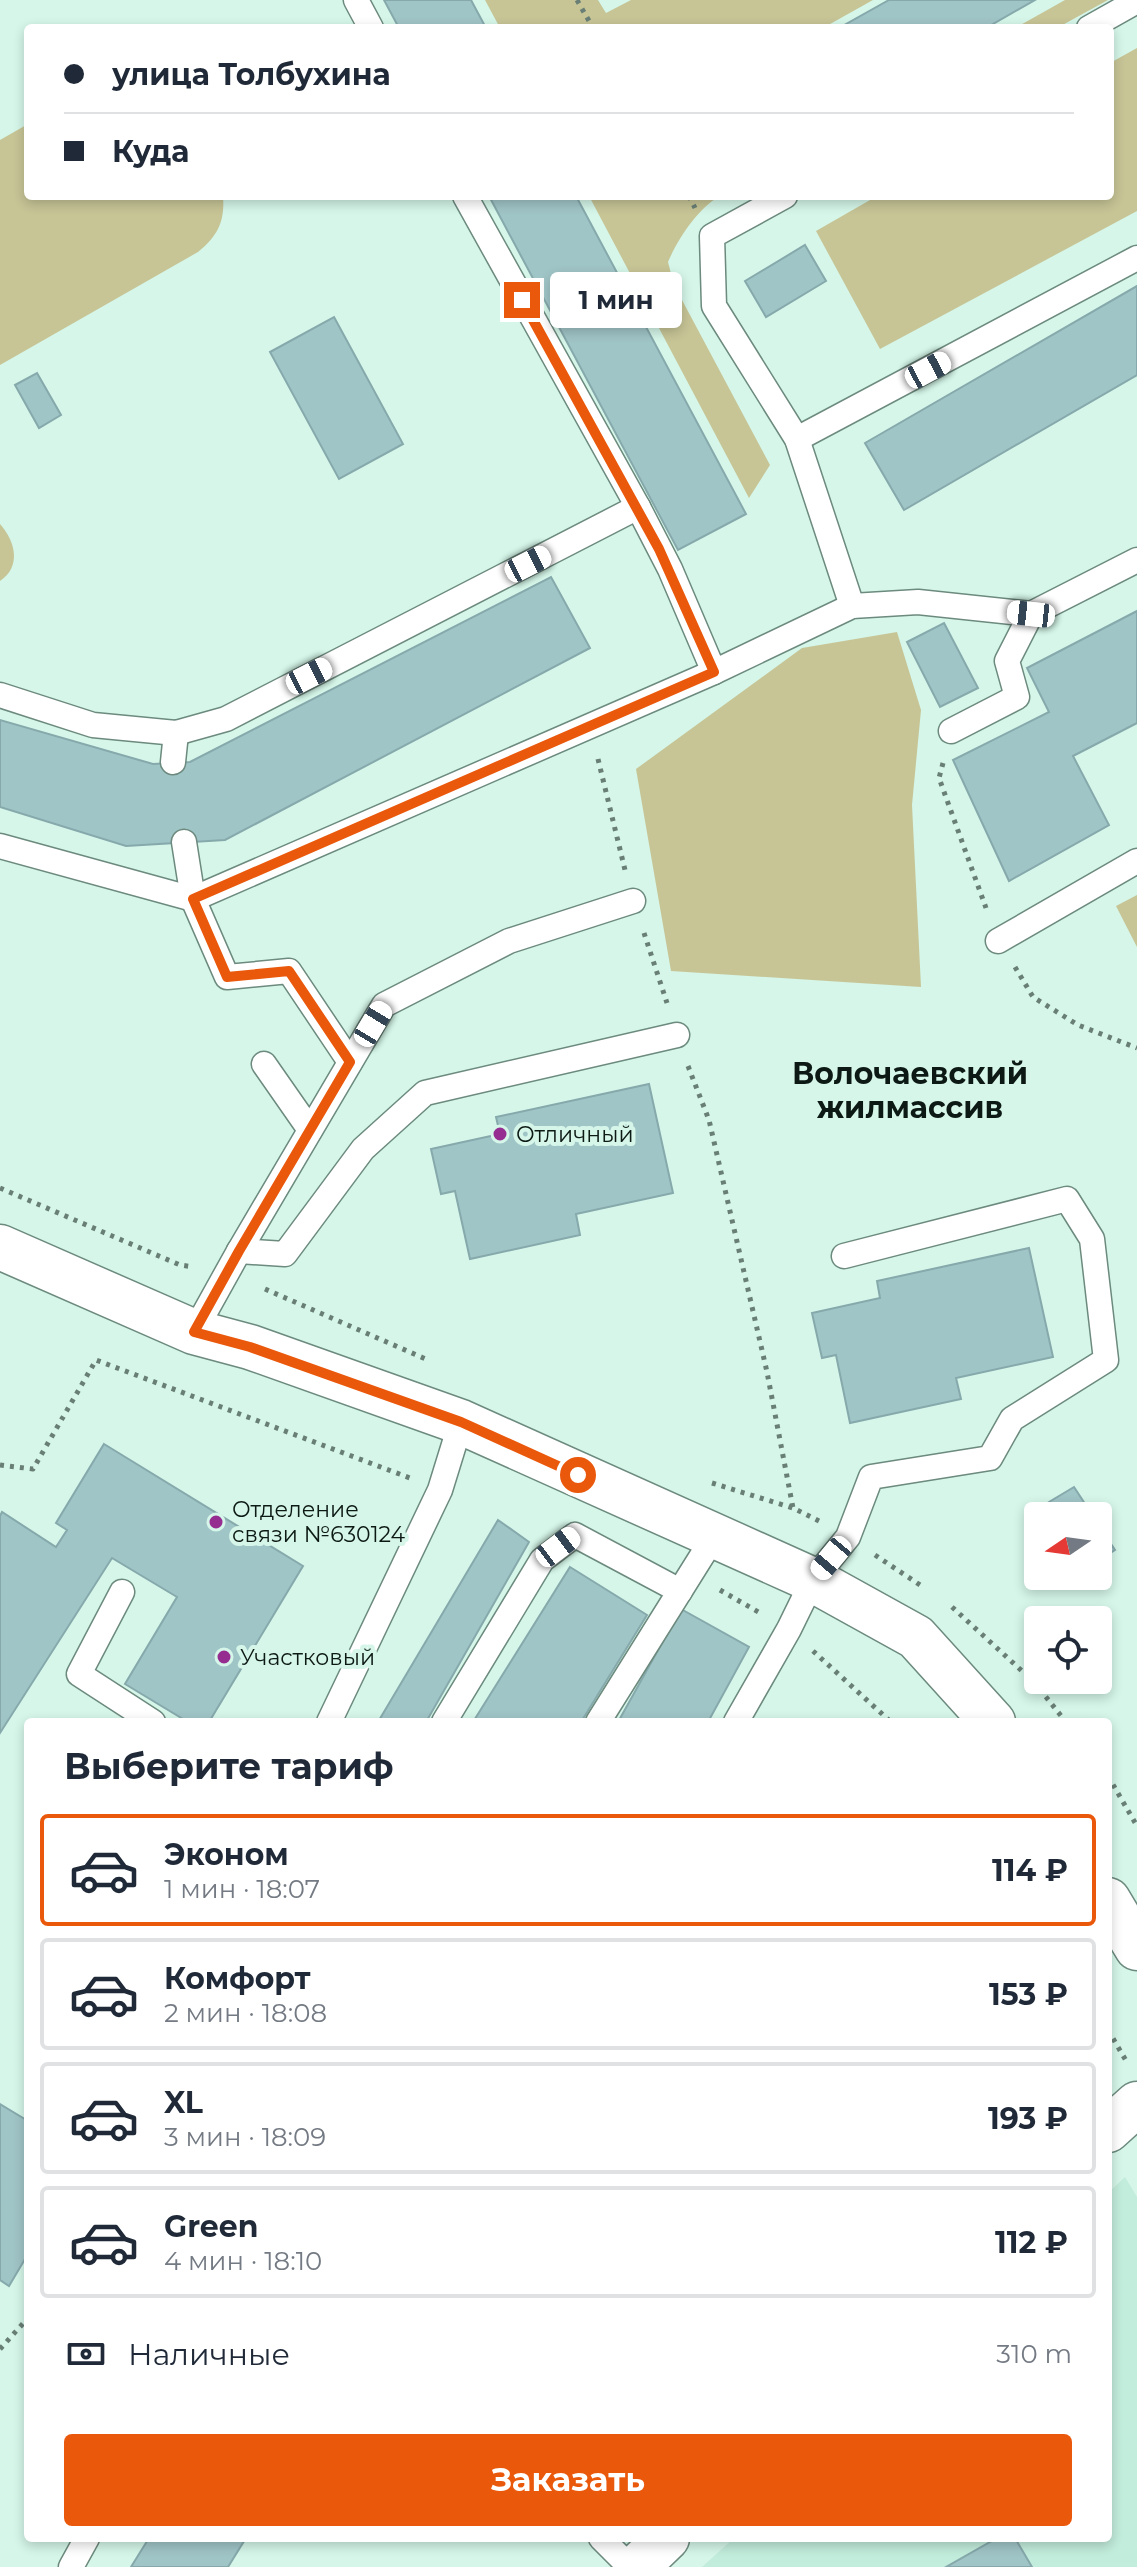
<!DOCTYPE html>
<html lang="ru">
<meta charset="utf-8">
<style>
body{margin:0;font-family:Montserrat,sans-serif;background:#f2f2f3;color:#1f2937;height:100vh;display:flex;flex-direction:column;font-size:30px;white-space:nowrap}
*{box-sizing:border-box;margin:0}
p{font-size:26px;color:#747a83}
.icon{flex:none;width:44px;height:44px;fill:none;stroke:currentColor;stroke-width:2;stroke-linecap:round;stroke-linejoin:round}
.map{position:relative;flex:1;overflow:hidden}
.side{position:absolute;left:24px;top:1718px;width:1088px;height:824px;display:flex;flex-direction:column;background:#fff;border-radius:8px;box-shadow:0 4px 12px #0003}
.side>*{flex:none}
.guide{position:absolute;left:24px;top:24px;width:1090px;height:176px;border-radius:8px;box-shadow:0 4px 12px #0003;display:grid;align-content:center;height:176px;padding:0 40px;background:#fff}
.needle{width:52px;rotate:257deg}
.controls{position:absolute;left:1024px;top:1502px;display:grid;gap:16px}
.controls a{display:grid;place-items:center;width:88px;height:88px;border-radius:8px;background:#fff;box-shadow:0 4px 12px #0003;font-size:40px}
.end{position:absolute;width:36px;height:36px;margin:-18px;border:10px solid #ea580c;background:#fff;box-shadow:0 0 0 4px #fff}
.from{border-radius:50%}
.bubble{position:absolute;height:56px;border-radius:8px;background:#fff;box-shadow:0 4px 12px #0003;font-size:26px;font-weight:700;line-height:56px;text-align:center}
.car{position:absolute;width:24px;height:48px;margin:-24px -12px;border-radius:10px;box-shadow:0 0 6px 2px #0007;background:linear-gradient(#fff 24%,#345 0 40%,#fff 0 76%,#345 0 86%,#fff 0)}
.guide b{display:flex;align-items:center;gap:28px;height:76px;font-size:30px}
.guide b+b{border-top:2px solid #e0e1e3}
.guide i{width:20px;height:20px;background:#1f2937}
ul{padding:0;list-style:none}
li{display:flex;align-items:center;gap:24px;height:112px;margin:0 16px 12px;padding:0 24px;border:4px solid #e0e1e3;border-radius:8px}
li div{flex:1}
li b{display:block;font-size:30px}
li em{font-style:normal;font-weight:700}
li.current{border-color:#ea580c}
li>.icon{width:72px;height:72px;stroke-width:1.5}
h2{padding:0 40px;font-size:36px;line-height:96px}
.pay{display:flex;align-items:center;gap:20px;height:88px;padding:0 40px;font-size:30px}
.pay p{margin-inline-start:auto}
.button{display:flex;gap:16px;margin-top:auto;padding:16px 40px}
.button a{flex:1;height:92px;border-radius:8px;background:#ea580c;color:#fff;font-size:32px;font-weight:700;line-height:92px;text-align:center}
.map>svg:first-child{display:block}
</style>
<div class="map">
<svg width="1137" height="2567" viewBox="0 0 1137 2567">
<rect width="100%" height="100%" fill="#d5f6e9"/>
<!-- built -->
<path fill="#c2ecdb" d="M1125,2177L1137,2197V2567H702L734,2538H1108V2193Z"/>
<!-- green -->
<g fill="#c7c596">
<path d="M485,0H598L606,13L631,0H873L823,28H500Z"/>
<path d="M1065,0H1108L1057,28H1015Z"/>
<path d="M1137,48V211L880,349L816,231L877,196H1110V63Z"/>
<path d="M28,124V196H223C225,221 218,236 198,252L0,365V140Z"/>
<path d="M589,196H720C697,209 678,239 668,262L674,285L770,465L749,498Z"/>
<path d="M0,524C15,541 22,566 0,581Z"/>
<path d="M897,632L921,710L912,805L921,987L671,971L636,769L802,648Z"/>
<path d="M1137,895V947L1116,906Z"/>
</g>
<!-- building -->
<g fill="#a0c5c7" stroke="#86a9ac" stroke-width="2">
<path d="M384,0H471L486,28H399Z"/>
<path d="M889,0H1035L986,28H839Z"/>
<path d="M489,196H576L746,514L678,550Z"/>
<path d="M805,245L826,281L766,317L745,281Z"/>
<path d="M1137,286V375L904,510L865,443Z"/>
<path d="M334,317L403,444L339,479L270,352Z"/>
<path d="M37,373L61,415L39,428L15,385Z"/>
<path d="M551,577L590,648L225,840L126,846L0,807V720L153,764L190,762Z"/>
<path d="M1137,611V723L1073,756L1109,825L1009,881L953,760L1049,712L1027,668Z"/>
<path d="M944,623L978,688L940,707L907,642Z"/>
<path d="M649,1084L673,1193L576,1214L580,1235L470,1259L455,1191L441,1194L431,1149L500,1134L496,1117Z"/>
<path d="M1029,1248L1053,1357L956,1378L961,1399L850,1423L836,1355L822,1358L812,1313L880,1298L877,1281Z"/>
<path d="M104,1444L303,1566L209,1722H188L125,1684L177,1597L112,1558L0,1733V1516L2,1512L56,1547L67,1530L56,1523Z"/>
<path d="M1074,1487L1093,1516H1058L1049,1502Z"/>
<path d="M498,1520L529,1542L426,1722H378Z"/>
<path d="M1098,1524L1115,1550L1098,1561Z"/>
<path d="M570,1567L647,1615L581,1722H473Z"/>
<path d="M681,1609L749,1647L708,1722H618Z"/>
<path d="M0,2104L28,2121V2254L9,2286L0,2280Z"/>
<path d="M149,2538H246L228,2567H131Z"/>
<path d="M997,2538H1015L1032,2567H946Z"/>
</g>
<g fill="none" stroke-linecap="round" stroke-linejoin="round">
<defs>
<g id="service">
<path d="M356,0L371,28"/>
<path d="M1089,28L1137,1"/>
<path d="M465,196L638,507L670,569L714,672"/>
<path d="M785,196L712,236L714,306L797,439L852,606"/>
<path d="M797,439L1137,258"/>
<path d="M0,695L93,725L176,733L226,719L638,507"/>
<path d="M951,731L1017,697L1007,661L1031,614"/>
<path d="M173,762L176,733"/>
<path d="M184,842L193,899L227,977L289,971L350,1062"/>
<path d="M0,846L193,899L714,672L852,606L918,602L1031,614L1137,560"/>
<path d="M998,941L1137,861"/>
<path d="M264,1064L310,1130"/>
<path d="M239,1251L285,1254L363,1149L425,1093L677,1035"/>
<path d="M194,1332L239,1251L384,1005L509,941L633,901"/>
<path d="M122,1592L79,1674L153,1722"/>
<path d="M329,1722L440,1490L461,1422"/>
<path d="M444,1722L542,1560L575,1535L680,1591"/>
<path d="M598,1722L715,1535"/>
<path d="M736,1722L789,1629L813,1580L848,1537L871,1477L990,1458L1012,1419L1106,1360L1092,1239L1067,1199L844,1256"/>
<path d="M601,2538L630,2567"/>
<path d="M71,2567L87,2538"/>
</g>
<g id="minor">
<path d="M0,1247L194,1332L250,1347L461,1422L813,1580L916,1637L993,1722"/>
<path d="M1108,1900L1137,1948"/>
<path d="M1108,2130L1137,2104"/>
<path d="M637,2567L667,2538"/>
</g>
</defs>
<!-- service casing -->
<use href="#service" stroke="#6c8a7e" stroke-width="27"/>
<!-- minor casing -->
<use href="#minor" stroke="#6c8a7e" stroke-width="47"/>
<!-- path -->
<g stroke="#697f76" stroke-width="5" stroke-dasharray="4 6" stroke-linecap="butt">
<path d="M577,0L593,28"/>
<path d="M689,196L695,208"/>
<path d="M598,759L625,870"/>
<path d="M943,763L939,778L986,908"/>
<path d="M644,933L667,1003"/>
<path d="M1015,967L1033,997L1078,1025L1137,1048"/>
<path d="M688,1066L709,1120L767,1372L793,1508"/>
<path d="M0,1188L180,1265L194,1267"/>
<path d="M265,1289L428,1360"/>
<path d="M0,1465L33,1469L96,1360L410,1478"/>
<path d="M712,1483L793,1508L819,1521"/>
<path d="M875,1555L920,1585"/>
<path d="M720,1590L760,1613"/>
<path d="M952,1607L1034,1682L1066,1722"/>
<path d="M813,1651L891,1722"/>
<path d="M1108,1776L1137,1826"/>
<path d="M1108,2030L1128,2064"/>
<path d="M0,2349L28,2318"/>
</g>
<!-- service -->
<use href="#service" stroke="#fff" stroke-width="24"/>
<!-- minor -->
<use href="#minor" stroke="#fff" stroke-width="44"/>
</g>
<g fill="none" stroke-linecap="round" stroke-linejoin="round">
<!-- route -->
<path stroke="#ea580c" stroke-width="10" d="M522,300L659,549L714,672L193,899L227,977L289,971L350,1062L239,1251L194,1332L250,1347L461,1422L578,1475"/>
</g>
<!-- markers -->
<g fill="#962e92" stroke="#d5f6e9" stroke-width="3">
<circle cx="500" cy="1134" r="8"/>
<circle cx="216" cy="1522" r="8"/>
<circle cx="224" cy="1657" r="8"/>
</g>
<g text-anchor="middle" stroke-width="8" stroke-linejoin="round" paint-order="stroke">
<!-- poi labels -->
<g font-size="22" fill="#0d1914" stroke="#d5f6e9" text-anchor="start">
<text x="516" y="1142">Отличный</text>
<text x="232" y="1517">Отделение<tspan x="232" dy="25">связи №630124</tspan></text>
<text x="240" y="1665">Участковый</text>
</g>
<!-- district labels -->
<g font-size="30" font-weight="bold" fill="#0d1914" stroke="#d5f6e9">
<text x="910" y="1084">Волочаевский<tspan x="910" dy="34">жилмассив</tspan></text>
</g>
</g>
</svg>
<div class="controls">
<a><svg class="needle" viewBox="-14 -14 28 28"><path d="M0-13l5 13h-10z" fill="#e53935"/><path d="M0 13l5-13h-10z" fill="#747a83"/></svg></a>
<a><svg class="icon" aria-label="locate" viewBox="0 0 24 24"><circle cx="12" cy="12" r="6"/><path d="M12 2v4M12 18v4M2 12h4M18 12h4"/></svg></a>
</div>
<i class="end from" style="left:578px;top:1475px"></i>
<i class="end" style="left:522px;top:300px"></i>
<div class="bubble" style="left:550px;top:272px;width:132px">1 мин</div>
<i class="car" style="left:928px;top:370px;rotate:62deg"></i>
<i class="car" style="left:528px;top:564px;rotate:63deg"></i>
<i class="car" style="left:1031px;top:614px;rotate:276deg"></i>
<i class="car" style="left:309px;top:676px;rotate:63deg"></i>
<i class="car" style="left:373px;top:1024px;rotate:31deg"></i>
<i class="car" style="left:558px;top:1547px;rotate:53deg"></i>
<i class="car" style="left:831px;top:1558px;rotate:220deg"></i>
<div class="guide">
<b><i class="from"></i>улица Толбухина</b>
<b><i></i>Куда</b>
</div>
<section class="side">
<h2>Выберите тариф</h2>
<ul>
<li class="current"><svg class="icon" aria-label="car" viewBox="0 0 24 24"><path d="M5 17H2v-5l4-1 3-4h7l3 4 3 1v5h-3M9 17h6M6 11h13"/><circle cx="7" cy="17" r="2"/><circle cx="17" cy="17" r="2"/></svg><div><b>Эконом</b><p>1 мин · 18:07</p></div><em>114 ₽</em></li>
<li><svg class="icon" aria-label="car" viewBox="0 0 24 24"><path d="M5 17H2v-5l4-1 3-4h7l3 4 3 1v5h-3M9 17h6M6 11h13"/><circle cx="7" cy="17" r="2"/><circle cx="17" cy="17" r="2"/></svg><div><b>Комфорт</b><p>2 мин · 18:08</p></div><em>153 ₽</em></li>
<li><svg class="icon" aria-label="car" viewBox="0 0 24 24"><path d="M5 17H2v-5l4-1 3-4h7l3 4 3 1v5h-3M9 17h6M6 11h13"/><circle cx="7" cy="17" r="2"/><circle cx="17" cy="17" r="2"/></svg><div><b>XL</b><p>3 мин · 18:09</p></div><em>193 ₽</em></li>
<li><svg class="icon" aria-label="car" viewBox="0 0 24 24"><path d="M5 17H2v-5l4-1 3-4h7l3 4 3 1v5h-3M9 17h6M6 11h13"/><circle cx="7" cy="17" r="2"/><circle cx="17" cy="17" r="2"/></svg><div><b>Green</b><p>4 мин · 18:10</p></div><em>112 ₽</em></li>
</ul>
<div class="pay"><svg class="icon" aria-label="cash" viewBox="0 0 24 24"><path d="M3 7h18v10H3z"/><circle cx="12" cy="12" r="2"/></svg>Наличные<p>310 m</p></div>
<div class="button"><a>Заказать</a></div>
</section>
</div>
